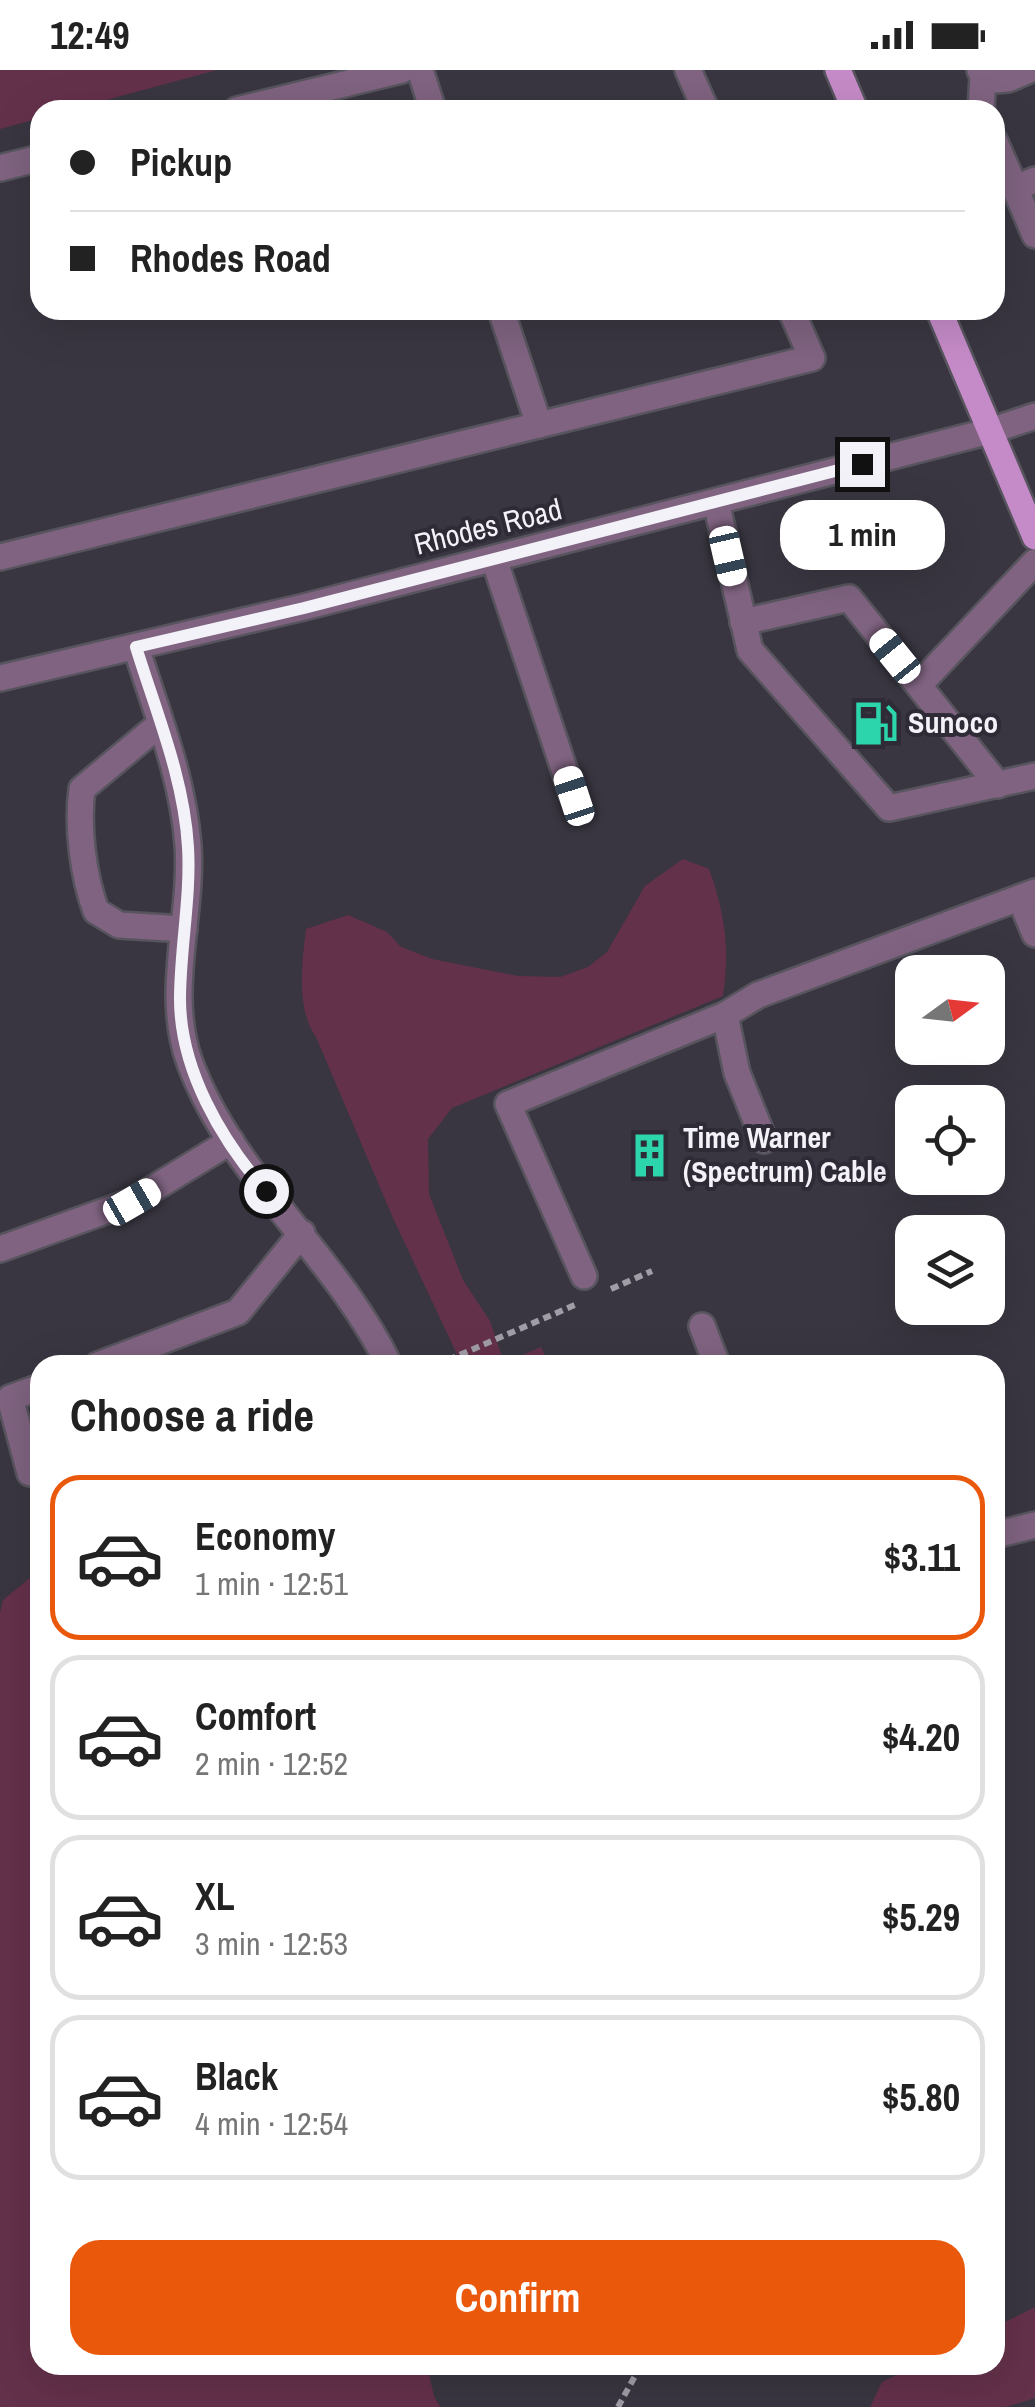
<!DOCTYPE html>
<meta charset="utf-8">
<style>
body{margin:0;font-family:"Archivo Narrow",sans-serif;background:#f2f2f2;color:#222;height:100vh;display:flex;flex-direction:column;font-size:38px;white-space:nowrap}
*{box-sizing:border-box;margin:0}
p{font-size:32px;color:#767676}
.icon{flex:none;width:55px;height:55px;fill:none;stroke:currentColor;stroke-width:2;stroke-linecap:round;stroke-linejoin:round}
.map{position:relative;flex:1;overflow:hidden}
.drawer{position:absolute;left:30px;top:1285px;width:975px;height:1020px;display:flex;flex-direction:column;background:#fff;border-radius:30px;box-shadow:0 10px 40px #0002}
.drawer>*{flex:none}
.hud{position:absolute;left:30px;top:30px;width:975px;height:220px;border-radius:30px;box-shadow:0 10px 40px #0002;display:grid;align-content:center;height:220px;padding:0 40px;background:#fff}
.needle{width:65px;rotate:75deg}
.controls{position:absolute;left:895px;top:885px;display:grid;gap:20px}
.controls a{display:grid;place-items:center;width:110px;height:110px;border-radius:20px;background:#fff;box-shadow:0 10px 40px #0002;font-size:50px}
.end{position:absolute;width:45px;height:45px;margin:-22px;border:12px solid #f4f2f9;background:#111;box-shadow:0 0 0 5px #111}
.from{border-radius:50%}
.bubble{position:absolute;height:70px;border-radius:30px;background:#fff;box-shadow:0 10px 40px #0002;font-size:32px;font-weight:700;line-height:70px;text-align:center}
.car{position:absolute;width:30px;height:60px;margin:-30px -15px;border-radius:12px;box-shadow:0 0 8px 2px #0007;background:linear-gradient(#fff 24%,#345 0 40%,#fff 0 76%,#345 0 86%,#fff 0)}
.hud b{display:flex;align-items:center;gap:35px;height:95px;font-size:38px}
.hud b+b{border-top:2px solid #e0e0e0}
.hud i{width:25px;height:25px;background:#222}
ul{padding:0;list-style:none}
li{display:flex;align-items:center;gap:30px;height:165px;margin:0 20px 15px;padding:0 20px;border:5px solid #e0e0e0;border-radius:30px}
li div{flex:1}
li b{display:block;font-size:38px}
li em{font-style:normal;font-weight:700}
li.selected{border-color:#ea580c}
li>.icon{width:90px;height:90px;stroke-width:1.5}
h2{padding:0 40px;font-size:45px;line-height:120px}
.primary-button{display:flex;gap:20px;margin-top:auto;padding:20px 40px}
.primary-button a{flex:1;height:115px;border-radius:30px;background:#ea580c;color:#fff;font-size:40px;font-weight:700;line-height:115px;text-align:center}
.status{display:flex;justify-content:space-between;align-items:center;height:70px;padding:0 50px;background:#fff;direction:ltr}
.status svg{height:28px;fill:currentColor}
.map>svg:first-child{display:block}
</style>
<div class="status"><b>12:49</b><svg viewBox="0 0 49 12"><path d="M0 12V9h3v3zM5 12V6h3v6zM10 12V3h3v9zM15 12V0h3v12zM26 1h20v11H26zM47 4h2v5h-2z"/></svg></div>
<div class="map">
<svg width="1035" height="2337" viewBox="0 0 1035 2337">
<rect width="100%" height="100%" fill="#393641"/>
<!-- green -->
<g fill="#64314a">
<path d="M0,0H217L69,40H40V48L0,59Z"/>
<path d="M683,789L709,799C725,842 730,881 723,926L452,1038L428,1069L429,1124L463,1210L490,1251L504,1293L541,1277L549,1295H462L393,1148L316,967C296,939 302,893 306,859L348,845L387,862L401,877L432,889L518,906L560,907L588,897L607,882L645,816Z"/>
<path d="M37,1502H40V2295H427L434,2326L440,2337H0V1543L3,1530Z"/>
<path d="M1035,2237V2328L1006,2337H870L882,2312L918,2295H995V2257Z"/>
</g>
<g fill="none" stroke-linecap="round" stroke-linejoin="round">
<defs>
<g id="minor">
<path d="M420,0L433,40"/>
<path d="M688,0L706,40"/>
<path d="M980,0L983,6L995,10L1008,9L1029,0"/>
<path d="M237,40L402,0"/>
<path d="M981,40L983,6"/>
<path d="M995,72L1015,118"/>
<path d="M0,98L40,88"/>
<path d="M1035,110L1015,118L1035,165"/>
<path d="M501,240L539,355"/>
<path d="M716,432L750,580L889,738L1035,706"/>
<path d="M0,487L812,288L791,240"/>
<path d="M494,489L573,726"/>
<path d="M743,552L849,528L998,715"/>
<path d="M136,577C156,641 183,707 188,775C193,846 164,923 190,993C233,1108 336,1185 389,1295"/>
<path d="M0,608L304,537L990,361L1035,346"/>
<path d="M919,615L1035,492"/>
<path d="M160,654L82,719C77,757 83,805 96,841L119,855L184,859"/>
<path d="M1020,828L1035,864"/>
<path d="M764,1070L737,1003L725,945L758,925L1035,822"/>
<path d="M0,1179L133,1131L231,1071"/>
<path d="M584,1206L508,1034L725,945"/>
<path d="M702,1256L717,1295"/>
<path d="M98,1295L238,1242L302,1163"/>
<path d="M30,1403L10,1328L40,1317"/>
<path d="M995,1465L1035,1455"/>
</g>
<g id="major">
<path d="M838,0L855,40"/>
<path d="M939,240L1035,467"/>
</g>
</defs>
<!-- minor casing -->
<use href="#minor" stroke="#57545e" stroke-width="30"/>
<!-- major casing -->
<use href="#major" stroke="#57545e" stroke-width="30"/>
<!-- path -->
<g stroke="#a09da6" stroke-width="6" stroke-dasharray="8 5" stroke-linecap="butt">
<path d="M611,1219L652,1201"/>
<path d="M448,1290L577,1234"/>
<path d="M850,2295L852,2302"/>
<path d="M618,2337L635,2306"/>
</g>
<!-- minor -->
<use href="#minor" stroke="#7f6380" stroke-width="25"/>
<!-- major -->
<use href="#major" stroke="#c58bc8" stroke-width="25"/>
</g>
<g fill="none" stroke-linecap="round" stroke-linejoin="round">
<!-- route -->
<path stroke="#f4f2f9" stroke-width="12" d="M266,1121C221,1070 180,999 180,929C180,879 191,827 188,777C184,708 156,642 136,577L304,538L862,394"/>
</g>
<!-- icons -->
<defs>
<symbol id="fuel-bare" viewBox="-9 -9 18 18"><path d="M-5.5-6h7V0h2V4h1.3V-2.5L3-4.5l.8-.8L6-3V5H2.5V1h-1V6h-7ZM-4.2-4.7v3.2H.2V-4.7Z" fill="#2cd5ab" stroke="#2f2b36" stroke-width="2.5" paint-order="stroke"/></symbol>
<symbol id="building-bare" viewBox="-9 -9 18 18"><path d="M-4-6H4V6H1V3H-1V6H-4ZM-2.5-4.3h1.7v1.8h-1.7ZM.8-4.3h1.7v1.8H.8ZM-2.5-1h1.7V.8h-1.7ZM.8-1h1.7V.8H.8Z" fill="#2cd5ab" stroke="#2f2b36" stroke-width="2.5" paint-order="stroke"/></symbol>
</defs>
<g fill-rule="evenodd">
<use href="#fuel-bare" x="844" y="622" width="63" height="63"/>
<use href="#building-bare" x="618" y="1054" width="63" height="63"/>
</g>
<g text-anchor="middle" stroke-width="8" stroke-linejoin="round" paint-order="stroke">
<!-- street labels -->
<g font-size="30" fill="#f4f2f9" stroke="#2f2b36">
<text transform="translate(488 457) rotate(-14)" y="10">Rhodes Road</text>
</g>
<!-- poi labels -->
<g font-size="30" font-weight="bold" fill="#f4f2f9" stroke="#2f2b36" text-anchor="start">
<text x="908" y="663">Sunoco</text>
<text x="683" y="1078">Time Warner<tspan x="683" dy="34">(Spectrum) Cable</tspan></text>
</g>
</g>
</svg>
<div class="controls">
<a><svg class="needle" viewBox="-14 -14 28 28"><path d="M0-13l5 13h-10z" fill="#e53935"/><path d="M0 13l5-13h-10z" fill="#767676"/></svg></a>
<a><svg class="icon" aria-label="locate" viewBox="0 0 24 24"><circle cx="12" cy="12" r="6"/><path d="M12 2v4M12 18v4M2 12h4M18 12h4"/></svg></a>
<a><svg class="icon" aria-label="layers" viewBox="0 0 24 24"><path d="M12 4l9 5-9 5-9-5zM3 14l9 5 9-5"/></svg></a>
</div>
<i class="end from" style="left:266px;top:1121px"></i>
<i class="end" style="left:862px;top:394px"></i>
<div class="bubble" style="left:780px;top:430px;width:165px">1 min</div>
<i class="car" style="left:728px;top:486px;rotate:167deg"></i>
<i class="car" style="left:895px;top:586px;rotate:321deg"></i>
<i class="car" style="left:574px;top:726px;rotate:342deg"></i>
<i class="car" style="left:132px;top:1132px;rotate:60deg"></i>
<div class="hud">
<b><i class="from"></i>Pickup</b>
<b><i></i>Rhodes Road</b>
</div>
<section class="drawer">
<h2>Choose a ride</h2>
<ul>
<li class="selected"><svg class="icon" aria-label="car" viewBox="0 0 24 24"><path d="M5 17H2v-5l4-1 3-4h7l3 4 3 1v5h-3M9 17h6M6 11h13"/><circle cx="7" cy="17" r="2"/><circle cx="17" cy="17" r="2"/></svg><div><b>Economy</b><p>1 min · 12:51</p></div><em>$3.11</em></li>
<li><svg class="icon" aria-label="car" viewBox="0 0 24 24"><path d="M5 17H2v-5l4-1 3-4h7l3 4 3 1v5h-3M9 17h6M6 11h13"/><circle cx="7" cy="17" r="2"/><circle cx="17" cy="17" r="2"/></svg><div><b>Comfort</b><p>2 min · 12:52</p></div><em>$4.20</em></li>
<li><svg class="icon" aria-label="car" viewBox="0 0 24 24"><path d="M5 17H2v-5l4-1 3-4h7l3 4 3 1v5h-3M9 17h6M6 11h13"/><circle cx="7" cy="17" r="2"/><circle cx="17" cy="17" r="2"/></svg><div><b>XL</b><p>3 min · 12:53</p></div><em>$5.29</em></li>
<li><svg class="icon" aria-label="car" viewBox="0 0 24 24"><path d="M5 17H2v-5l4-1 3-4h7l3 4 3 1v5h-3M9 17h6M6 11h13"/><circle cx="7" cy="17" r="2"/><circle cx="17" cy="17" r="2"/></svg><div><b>Black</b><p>4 min · 12:54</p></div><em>$5.80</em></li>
</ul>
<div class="primary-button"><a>Confirm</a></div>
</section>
</div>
